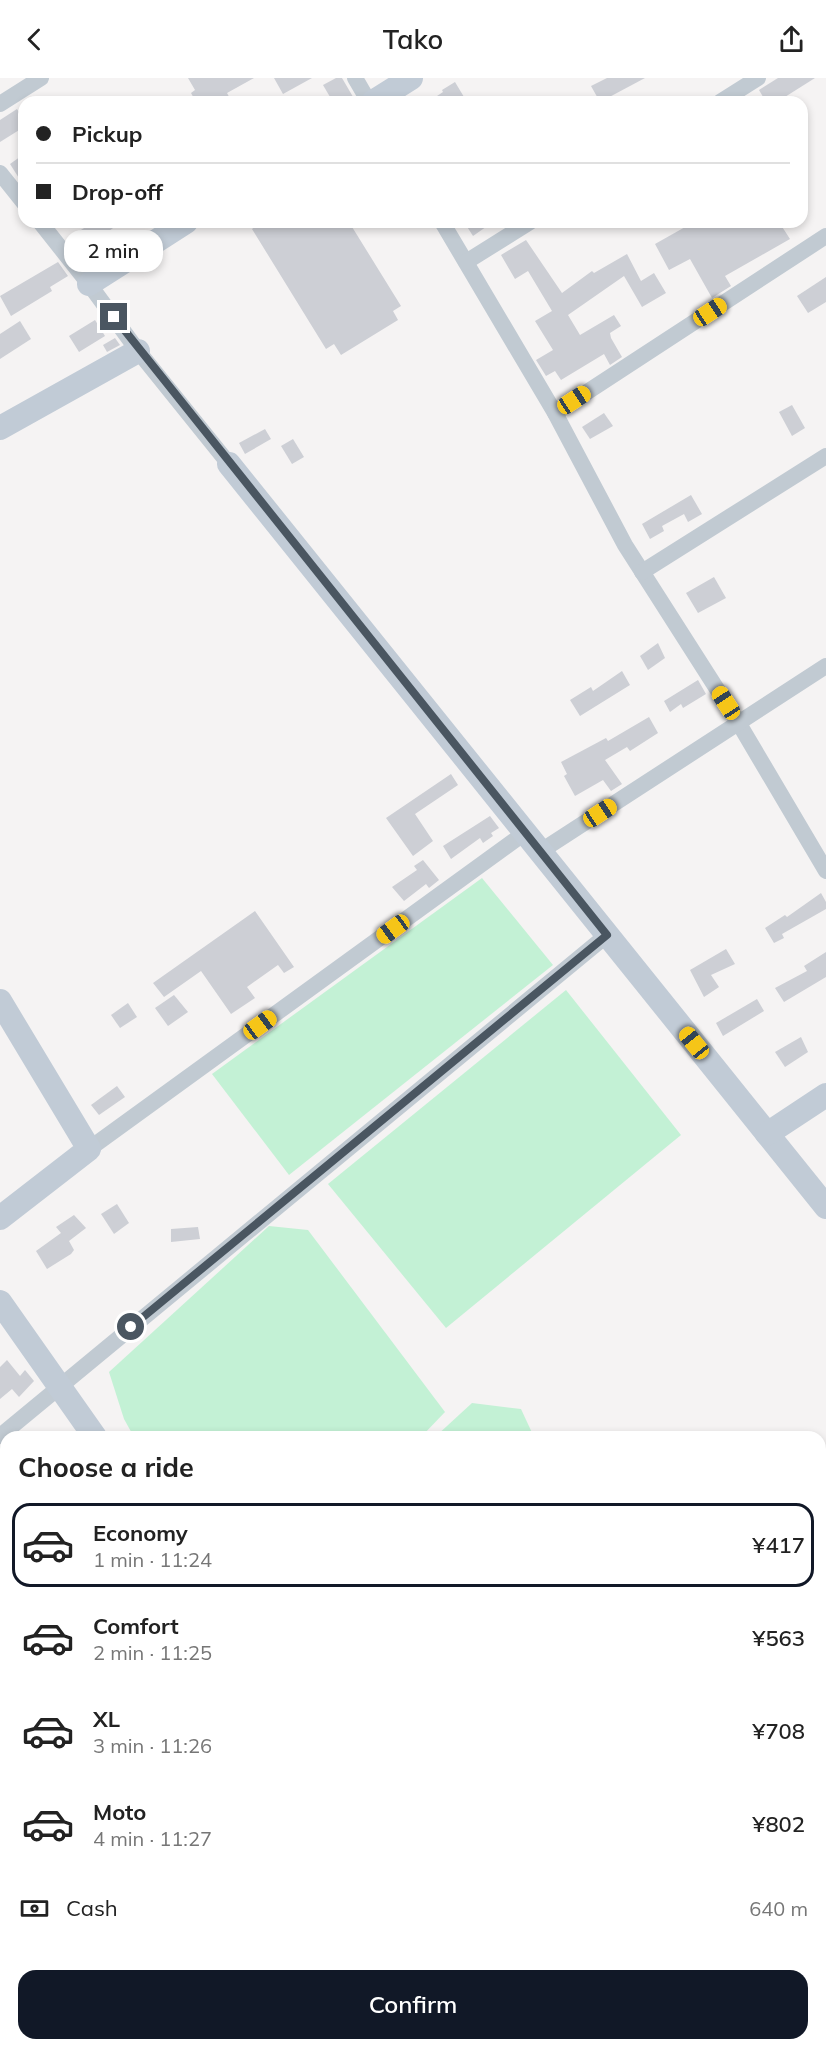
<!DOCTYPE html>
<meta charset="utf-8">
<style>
body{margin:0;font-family:Mulish,sans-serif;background:#f2f2f2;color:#222;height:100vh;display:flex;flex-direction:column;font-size:22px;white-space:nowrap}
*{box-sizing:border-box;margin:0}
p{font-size:20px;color:#767676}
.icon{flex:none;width:33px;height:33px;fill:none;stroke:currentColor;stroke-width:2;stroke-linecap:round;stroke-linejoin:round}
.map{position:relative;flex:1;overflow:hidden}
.sheet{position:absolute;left:0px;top:1353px;width:826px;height:620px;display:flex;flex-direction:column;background:#fff;border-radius:18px 18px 0 0;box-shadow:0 3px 9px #0003}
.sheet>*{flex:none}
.banner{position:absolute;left:18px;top:18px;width:790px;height:132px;border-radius:18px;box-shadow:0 3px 9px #0003;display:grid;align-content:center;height:132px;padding:0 18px;background:#fff}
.end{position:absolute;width:27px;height:27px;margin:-14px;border:8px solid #4a5661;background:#fff;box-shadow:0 0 0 3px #fff}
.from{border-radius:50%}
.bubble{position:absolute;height:42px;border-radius:18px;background:#fff;box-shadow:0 3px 9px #0003;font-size:20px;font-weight:600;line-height:42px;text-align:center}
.car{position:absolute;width:18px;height:36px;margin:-18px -9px;border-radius:8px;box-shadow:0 0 4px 2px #0007;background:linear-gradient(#f5c518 24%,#345 0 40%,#f5c518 0 76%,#345 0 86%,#f5c518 0)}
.banner b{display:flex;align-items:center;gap:21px;height:57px;font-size:22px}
.banner b+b{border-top:2px solid #e0e0e0}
.banner i{width:15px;height:15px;background:#222}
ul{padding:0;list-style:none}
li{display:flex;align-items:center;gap:18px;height:84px;margin:0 12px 9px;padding:0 6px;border:3px solid transparent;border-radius:18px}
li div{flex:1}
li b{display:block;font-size:22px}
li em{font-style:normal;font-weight:600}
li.current{border-color:#111827}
li>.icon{width:54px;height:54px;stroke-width:1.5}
h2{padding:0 18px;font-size:27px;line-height:72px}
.pay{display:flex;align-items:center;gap:15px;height:66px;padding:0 18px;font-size:22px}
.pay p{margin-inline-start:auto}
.button{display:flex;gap:12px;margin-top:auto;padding:12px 18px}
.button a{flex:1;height:69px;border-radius:18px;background:#111827;color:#fff;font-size:24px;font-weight:600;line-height:69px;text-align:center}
header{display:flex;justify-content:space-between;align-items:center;height:78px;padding:0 18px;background:#fff;font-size:27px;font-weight:600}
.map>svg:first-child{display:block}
</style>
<header><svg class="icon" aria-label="back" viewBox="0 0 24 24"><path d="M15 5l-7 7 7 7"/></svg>Tako<svg class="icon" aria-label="share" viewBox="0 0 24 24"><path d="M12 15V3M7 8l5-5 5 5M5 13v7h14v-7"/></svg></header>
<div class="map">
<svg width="826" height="1972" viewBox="0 0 826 1972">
<rect width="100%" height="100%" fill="#f5f3f3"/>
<!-- green -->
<g fill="#c3f1d5">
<path d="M482,800L553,887L289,1097L212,996Z"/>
<path d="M566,912L681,1057L446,1250L328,1106Z"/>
<path d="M269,1148L308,1152L445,1334L421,1359H134L124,1341L109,1294Z"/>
<path d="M472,1325L521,1331L534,1359H435Z"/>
</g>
<!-- building -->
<g fill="#cdcfd5">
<path d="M188,0H254L227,15L232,24H196L191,15L195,12Z"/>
<path d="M274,0H312L283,16Z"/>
<path d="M336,0H342L356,24H333L323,7Z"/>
<path d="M607,0H645L600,24L591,8Z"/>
<path d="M778,0H815L777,24H766L759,12Z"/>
<path d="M455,4L467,24H428L443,14L442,12Z"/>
<path d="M17,31L24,42V49L0,64V42Z"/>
<path d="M24,76V108L10,86Z"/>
<path d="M94,144H121L105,156L115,172L100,182L88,163L79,169L71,158Z"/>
<path d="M254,144H349L401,228L393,233L398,242L341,277L334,266L326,271L252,151L256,148Z"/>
<path d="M464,144H493L473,158Z"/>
<path d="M694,144H779L790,161L725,198L731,208L712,220L690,181L669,192L655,166Z"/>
<path d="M526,162L562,215L592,193L594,195L627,176L641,203L654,195L666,215L642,229L624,198L568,237L580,257L614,237L621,248L610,255L611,260L622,279L610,287L604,276L561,302L555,293L546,298L536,282L553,272L535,243L552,233L528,193L515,201L501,177Z"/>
<path d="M58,184L68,198L50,209L52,213L11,238L0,218Z"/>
<path d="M826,199V224L808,235L797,218Z"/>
<path d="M95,242L105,258L79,274L69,258Z"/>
<path d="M20,243L31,261L0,281V256Z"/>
<path d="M115,260L120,267L107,274L103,267Z"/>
<path d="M792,327L805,350L792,358L779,334Z"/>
<path d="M604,335L613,348L590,361L582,349Z"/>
<path d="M265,351L271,361L245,376L239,365Z"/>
<path d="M293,361L304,379L292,386L281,368Z"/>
<path d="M691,417L702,436L688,444L684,436L662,448L664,453L650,461L642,446Z"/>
<path d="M714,499L726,520L698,535L686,515Z"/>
<path d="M658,565L665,580L648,592L640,578Z"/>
<path d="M622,593L630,607L580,638L570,622L591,609L593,613Z"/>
<path d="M698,602L706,616L683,630L681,626L670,634L664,623Z"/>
<path d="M649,639L658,655L630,673L627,669L605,682L622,706L611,713L603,702L575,718L564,698L567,696L561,684L606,660L608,663Z"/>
<path d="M451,696L458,707L415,736L433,763L413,778L386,740Z"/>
<path d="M490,738L499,750L491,755L493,758L483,765L480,760L451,781L443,768Z"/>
<path d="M423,782L439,802L429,810L426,806L404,823L392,809L417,792L414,788Z"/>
<path d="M821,815L826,824V831L782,856L784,860L774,865L765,850L785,837L787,839Z"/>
<path d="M255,833L294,889L284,895L278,887L247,909L255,920L231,936L201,893L164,919L153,905Z"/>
<path d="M726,871L735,886L711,897L719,909L704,919L690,892Z"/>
<path d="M826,874V899L784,924L775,910L807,893L804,888Z"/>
<path d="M174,917L188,934L168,948L155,930Z"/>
<path d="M757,921L764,933L723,958L716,945Z"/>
<path d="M128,925L137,939L120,950L111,937Z"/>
<path d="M801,959L808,974L785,989L775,974Z"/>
<path d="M117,1008L125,1019L99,1037L91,1027Z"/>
<path d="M117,1126L129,1145L114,1156L101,1136Z"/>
<path d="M74,1137L86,1150L69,1163L74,1172L71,1176L47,1191L36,1173L61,1155L56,1149Z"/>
<path d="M198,1149L200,1161L171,1164V1151Z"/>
<path d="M7,1282L20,1298L25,1292L34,1303L19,1319L12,1311L0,1321V1289Z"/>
</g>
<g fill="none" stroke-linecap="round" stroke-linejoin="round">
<!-- street -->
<g stroke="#c1cad2" stroke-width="16">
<path d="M355,0L369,24"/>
<path d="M720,24L758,0"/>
<path d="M0,26L41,0"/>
<path d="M0,95L24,125"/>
<path d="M40,144L89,206L138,273L229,386"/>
<path d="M442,144L555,335L625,467L738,644L826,793"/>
<path d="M466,184L530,144"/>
<path d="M555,335L826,158"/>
<path d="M642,494L826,378"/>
<path d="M541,773L826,588"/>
<path d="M89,1071L526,754"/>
<path d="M0,1358L607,857"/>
<path d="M0,1557L6,1552"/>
<path d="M820,1816L826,1812"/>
<path d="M276,1972L284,1966"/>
<path d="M607,1972L615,1966"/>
</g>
<!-- secondary -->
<g stroke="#c1cbd6" stroke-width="24">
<path d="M373,24L411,0"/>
<path d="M89,206L186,144"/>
<path d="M0,350L138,273"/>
<path d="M229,386L826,1129"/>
<path d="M0,923L89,1071L0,1140"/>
<path d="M767,1056L826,1017"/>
<path d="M0,1224L95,1359"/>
<path d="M820,1487L826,1484"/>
<path d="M820,1728L826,1736"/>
<path d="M0,1879L6,1876"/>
<path d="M92,1966L96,1972"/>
<path d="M543,1966L547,1972"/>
</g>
</g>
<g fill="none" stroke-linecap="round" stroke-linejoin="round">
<!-- route -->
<path stroke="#4a5661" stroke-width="8" d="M114,239L607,857L131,1249"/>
</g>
</svg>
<i class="end from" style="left:131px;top:1249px"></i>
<i class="end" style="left:114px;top:239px"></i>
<div class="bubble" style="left:64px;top:152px;width:99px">2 min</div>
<i class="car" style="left:710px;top:234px;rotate:57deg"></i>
<i class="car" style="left:574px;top:322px;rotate:57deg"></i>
<i class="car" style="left:726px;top:625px;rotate:327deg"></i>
<i class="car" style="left:600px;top:735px;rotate:57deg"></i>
<i class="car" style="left:393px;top:851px;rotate:234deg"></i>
<i class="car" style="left:260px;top:947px;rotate:54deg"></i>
<i class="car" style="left:694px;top:965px;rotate:321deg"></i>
<div class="banner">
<b><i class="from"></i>Pickup</b>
<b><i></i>Drop-off</b>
</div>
<section class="sheet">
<h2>Choose a ride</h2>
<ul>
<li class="current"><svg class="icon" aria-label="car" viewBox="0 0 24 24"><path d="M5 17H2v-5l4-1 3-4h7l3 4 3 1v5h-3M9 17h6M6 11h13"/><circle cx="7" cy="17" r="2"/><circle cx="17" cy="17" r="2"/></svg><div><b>Economy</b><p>1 min · 11:24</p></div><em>¥417</em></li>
<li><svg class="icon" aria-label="car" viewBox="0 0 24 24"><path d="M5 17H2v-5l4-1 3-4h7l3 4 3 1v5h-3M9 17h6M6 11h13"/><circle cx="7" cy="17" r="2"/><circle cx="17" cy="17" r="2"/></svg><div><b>Comfort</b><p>2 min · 11:25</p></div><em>¥563</em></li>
<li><svg class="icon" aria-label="car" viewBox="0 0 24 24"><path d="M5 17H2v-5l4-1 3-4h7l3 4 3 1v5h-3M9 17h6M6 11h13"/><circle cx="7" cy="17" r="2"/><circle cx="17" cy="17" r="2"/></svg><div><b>XL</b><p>3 min · 11:26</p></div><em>¥708</em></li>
<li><svg class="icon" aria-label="car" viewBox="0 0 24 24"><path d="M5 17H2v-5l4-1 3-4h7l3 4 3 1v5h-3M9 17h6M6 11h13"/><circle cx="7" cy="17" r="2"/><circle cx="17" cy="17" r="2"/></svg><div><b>Moto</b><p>4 min · 11:27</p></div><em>¥802</em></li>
</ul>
<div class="pay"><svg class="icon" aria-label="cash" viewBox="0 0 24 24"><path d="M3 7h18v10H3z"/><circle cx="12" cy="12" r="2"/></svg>Cash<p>640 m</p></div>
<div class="button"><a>Confirm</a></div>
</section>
</div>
